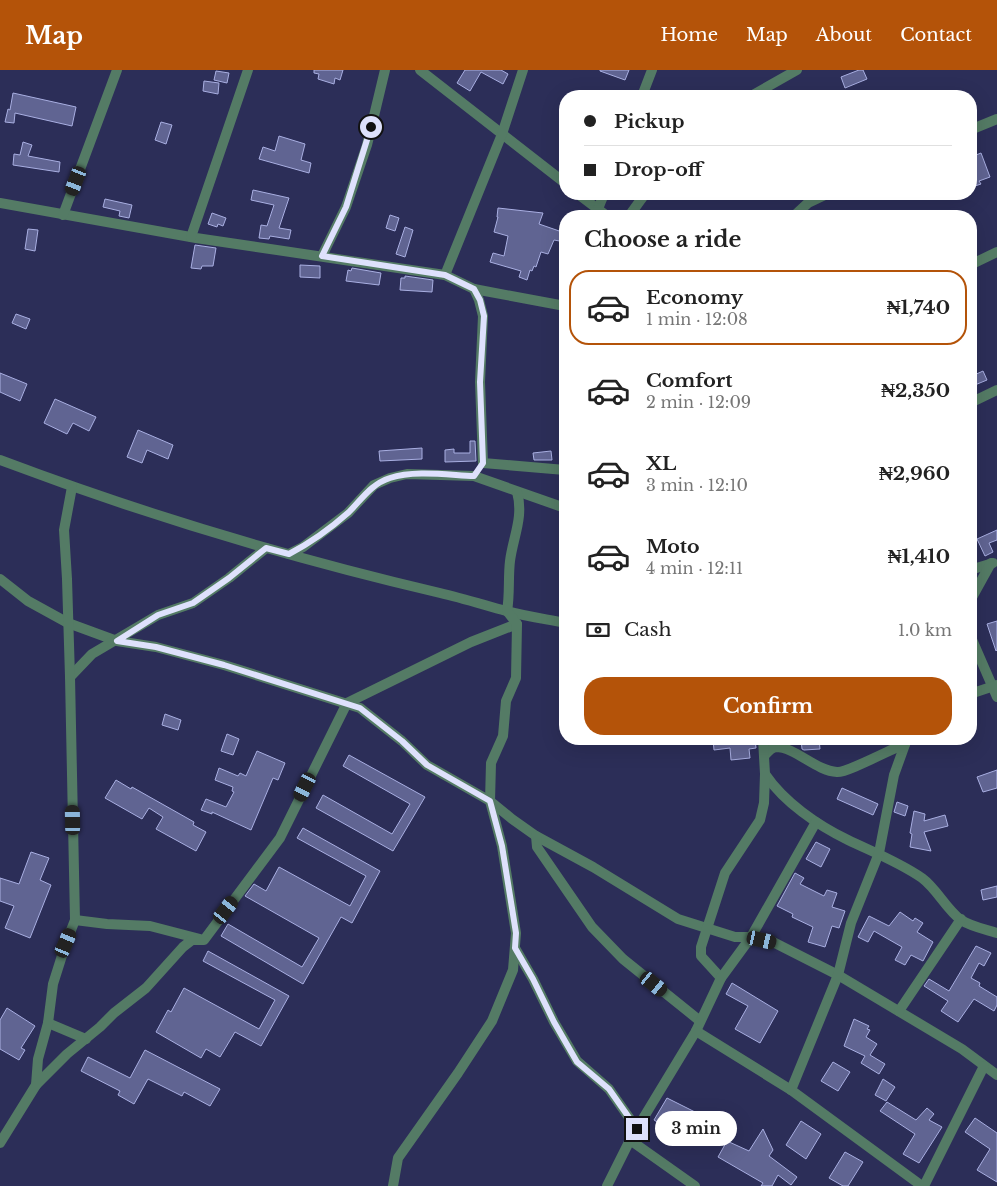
<!DOCTYPE html>
<meta charset="utf-8">
<style>
body{margin:0;font-family:"Libre Baskerville",serif;background:#f2f2f2;color:#222;height:100vh;display:flex;flex-direction:column;font-size:19px;white-space:nowrap}
*{box-sizing:border-box;margin:0}
p{font-size:16px;color:#767676}
.icon{flex:none;width:28px;height:28px;fill:none;stroke:currentColor;stroke-width:2;stroke-linecap:round;stroke-linejoin:round}
.map{position:relative;flex:1;overflow:hidden}
.panel{position:absolute;left:559px;top:140px;width:418px;height:535px;display:flex;flex-direction:column;background:#fff;border-radius:20px;box-shadow:0 5px 20px #0002}
.panel>*{flex:none}
.banner{position:absolute;left:559px;top:20px;width:418px;height:110px;border-radius:20px;box-shadow:0 5px 20px #0002;display:grid;align-content:center;height:110px;padding:0 25px;background:#fff}
.end{position:absolute;width:22px;height:22px;margin:-11px;border:6px solid #dee1fc;background:#111;box-shadow:0 0 0 2px #111}
.from{border-radius:50%}
.bubble{position:absolute;height:35px;border-radius:18px;background:#fff;box-shadow:0 5px 20px #0002;font-size:16px;font-weight:800;line-height:35px;text-align:center}
.car{position:absolute;width:15px;height:30px;margin:-15px -8px;border-radius:6px;box-shadow:0 0 4px 1px #0007;background:linear-gradient(#222 24%,#8ab4d8 0 40%,#222 0 76%,#8ab4d8 0 86%,#222 0)}
.banner b{display:flex;align-items:center;gap:18px;height:48px;font-size:19px}
.banner b+b{border-top:1px solid #e0e0e0}
.banner i{width:12px;height:12px;background:#222}
ul{padding:0;list-style:none}
li{display:flex;align-items:center;gap:15px;height:75px;margin:0 10px 8px;padding:0 15px;border:2px solid transparent;border-radius:20px}
li div{flex:1}
li b{display:block;font-size:19px}
li em{font-style:normal;font-weight:800}
li.active{border-color:#b45309}
li>.icon{width:45px;height:45px;stroke-width:1.5}
h2{padding:0 25px;font-size:22px;line-height:60px}
.pay{display:flex;align-items:center;gap:12px;height:55px;padding:0 25px;font-size:19px}
.pay p{margin-inline-start:auto}
.action{display:flex;gap:10px;margin-top:auto;padding:10px 25px}
.action a{flex:1;height:58px;border-radius:20px;background:#b45309;color:#fff;font-size:20px;font-weight:800;line-height:58px;text-align:center}
header{display:flex;align-items:center;gap:30px;box-sizing:border-box;height:70px;padding:0 25px;background:#b45309;color:#fff}
header strong{font-size:24px}
nav{display:flex;gap:28px;margin-inline-start:auto;font-size:18px}
.map>svg:first-child{display:block}
</style>
<header>
<strong>Map</strong>
<nav><a>Home</a><a>Map</a><a>About</a><a>Contact</a></nav>
</header>
<div class="map">
<svg width="997" height="1116" viewBox="0 0 997 1116">
<rect width="100%" height="100%" fill="#2c2e58"/>
<!-- building -->
<g fill="#606492" stroke="#a9afe2">
<path d="M314,0H343L340,10L335,8L334,14L318,9L319,4L314,3Z"/>
<path d="M465,0H501L508,4L503,14L481,2L470,21L457,13Z"/>
<path d="M600,0H629L625,10L600,1Z"/>
<path d="M859,0H863L867,9L845,18L841,7Z"/>
<path d="M216,1L229,3L227,13L214,10Z"/>
<path d="M204,11L219,13L218,24L203,21Z"/>
<path d="M13,23L76,37L72,56L15,43L14,53L5,52L8,39L10,40Z"/>
<path d="M161,52L172,55L166,74L155,70Z"/>
<path d="M279,66L305,74L301,90L311,93L309,103L259,89L263,77L275,81Z"/>
<path d="M23,72L32,75L28,86L60,92L59,102L13,95L14,84L20,85Z"/>
<path d="M981,83L990,107L979,111L981,114L972,117L970,115V89L973,96L974,95L971,87Z"/>
<path d="M253,120L289,128L279,158L291,160L289,169L270,166L269,169L259,168L261,155L267,156L274,135L251,130Z"/>
<path d="M105,129L132,135L129,148L119,146L120,141L103,137Z"/>
<path d="M498,138L543,143L539,154L565,163V172L554,170L548,184L541,182L536,197L534,196L532,201L530,200L527,210L519,207L521,201L490,192L493,183L504,186L508,166L494,162L498,147H497Z"/>
<path d="M212,143L226,148L223,156L218,154L217,157L208,154Z"/>
<path d="M390,145L399,148L395,161L386,158Z"/>
<path d="M405,157L413,160L405,187L396,184Z"/>
<path d="M28,159L38,160L35,181L25,179Z"/>
<path d="M195,175L216,178L213,196H202L201,199L191,198Z"/>
<path d="M300,195L320,196V208L300,207Z"/>
<path d="M352,198L381,203L379,215L346,211L348,200L351,201Z"/>
<path d="M405,206L433,210L432,222L400,220L401,208H405Z"/>
<path d="M16,244L30,249L26,259L12,253Z"/>
<path d="M983,301L987,310L970,317V307Z"/>
<path d="M0,303L27,314L20,331L0,322Z"/>
<path d="M55,329L96,347L89,361L73,353L67,364L44,353Z"/>
<path d="M138,360L173,375L168,389L147,380L142,393L127,387Z"/>
<path d="M470,371H475L476,391L445,392V380L454,379V383H470Z"/>
<path d="M422,378V389L380,391L379,381Z"/>
<path d="M551,381L552,390H534L533,383Z"/>
<path d="M997,460V470L989,473L993,482L985,486L977,469Z"/>
<path d="M997,551V580L996,581L987,554Z"/>
<path d="M165,644L181,650L178,660L162,655Z"/>
<path d="M227,664L239,669L233,685L221,681Z"/>
<path d="M713,669H755L756,678L749,679L750,688L731,690L730,678L714,680Z"/>
<path d="M801,669H819L820,679L804,680L802,679Z"/>
<path d="M257,681L285,693L278,710L273,708L251,760L212,742V744L201,740L206,729L226,737L234,722L232,721L233,717L215,710L219,698L238,706L240,703L246,706Z"/>
<path d="M349,685L425,727L393,781L316,738L323,725L392,764L410,734L343,696Z"/>
<path d="M997,700V718L983,722L977,707Z"/>
<path d="M116,710L131,719L132,717L194,752L193,755L206,762L196,781L156,759L163,747L149,738L142,749L105,728Z"/>
<path d="M842,718L878,734L873,745L837,729Z"/>
<path d="M897,732L908,736L905,746L894,742Z"/>
<path d="M914,741L925,744L924,751L945,745L948,756L924,762L931,781L910,777L912,764L910,763Z"/>
<path d="M303,758L380,801L352,853L341,847L303,914L221,866L228,854L302,897L319,868L245,826L254,814L266,821L279,797L350,836L366,806L297,768Z"/>
<path d="M816,772L830,779L821,797L806,789Z"/>
<path d="M31,782L49,788L40,810L51,815L30,868L5,858L14,836L0,831V808L19,814Z"/>
<path d="M795,803L804,808L800,814L824,826L827,820L837,823L832,837L845,841L839,858L832,856L825,877L808,872L813,857L792,847L793,844L777,836Z"/>
<path d="M997,816V827L983,830L981,820Z"/>
<path d="M900,842L913,851L915,848L923,853L917,862L933,872L923,891L911,885L905,895L895,890L902,877L874,861L868,872L858,867L869,846L889,856Z"/>
<path d="M976,876L991,883L984,896L979,893L971,908L980,913L979,916L997,927V935L994,941L974,929L958,952L941,941L948,931L924,916L929,909L949,921Z"/>
<path d="M208,881L289,926L261,976L235,962L220,987L206,979L201,988L156,962L168,940L171,942L184,918L259,959L275,930L203,891Z"/>
<path d="M732,913L778,941L760,973L735,959L748,936L726,924Z"/>
<path d="M7,938L35,956L21,978L25,980L19,990L0,979V950Z"/>
<path d="M854,949L869,956L867,959L870,960L866,967L877,974L870,985L885,994L879,1004L861,993L865,986L844,976Z"/>
<path d="M145,980L220,1019L210,1036L184,1022L182,1026L148,1009L134,1034L118,1025L120,1021L81,1001L88,987L130,1008Z"/>
<path d="M833,992L850,1002L838,1021L821,1011Z"/>
<path d="M883,1009L895,1017L886,1031L875,1025Z"/>
<path d="M667,1028L707,1048L697,1066L692,1064L688,1071L654,1050Z"/>
<path d="M887,1032L916,1050L927,1038L934,1044L929,1050L942,1057L919,1093L903,1084L915,1064L880,1041Z"/>
<path d="M975,1048L997,1063V1112L977,1100L990,1079L965,1062Z"/>
<path d="M801,1051L821,1064L806,1089L786,1075Z"/>
<path d="M763,1059L773,1080L769,1086L797,1107L791,1115L778,1105L772,1116H761L763,1113L718,1087L727,1071L749,1081Z"/>
<path d="M845,1082L863,1092L848,1116H843L829,1108Z"/>
</g>
<g fill="none" stroke-linecap="round" stroke-linejoin="round">
<!-- minor -->
<g stroke="#547b65" stroke-width="10">
<path d="M420,0L565,113"/>
<path d="M642,26L652,0"/>
<path d="M751,26L797,0"/>
<path d="M970,60L997,49"/>
<path d="M578,124L607,146"/>
<path d="M0,133L196,168L445,205L474,219L565,236"/>
<path d="M598,139L604,124"/>
<path d="M63,145L117,0"/>
<path d="M629,146L645,124"/>
<path d="M794,146L808,133L827,124"/>
<path d="M191,167L248,0"/>
<path d="M322,186L346,137L367,75L385,0"/>
<path d="M970,195L997,182"/>
<path d="M445,205L502,64L523,0"/>
<path d="M474,219L479,230L483,246L480,312L483,393L565,400"/>
<path d="M970,333L997,320"/>
<path d="M0,390C143,444 291,488 440,523C462,528 484,535 506,541C525,546 545,549 565,553"/>
<path d="M289,484L303,477L348,443L374,415L390,408L407,404L474,406L565,438"/>
<path d="M970,500L993,493"/>
<path d="M0,509L28,531L68,553L117,571L156,577L224,595L360,638L402,671L427,695L490,731L512,749L536,766L593,797L678,849L735,867H751L773,872L838,905L962,979L997,1005"/>
<path d="M970,531L991,493"/>
<path d="M970,565L997,627"/>
<path d="M70,607L92,584L158,545L193,533L229,508L266,478"/>
<path d="M970,624L997,615"/>
<path d="M764,686C767,683 770,678 776,677C795,677 816,701 837,702C847,703 891,679 905,674"/>
<path d="M765,704C784,732 817,755 848,770C873,782 899,792 922,808C937,819 946,839 961,850C972,857 985,859 997,863"/>
<path d="M536,766L537,777L592,857L623,889L700,951"/>
<path d="M75,850L107,854L150,856L200,869"/>
<path d="M515,878L533,909L554,952L577,991L609,1019L637,1059"/>
<path d="M721,908L701,886V877L725,803L760,750L764,733L765,704L763,669"/>
<path d="M899,941L961,849"/>
<path d="M48,953L86,969"/>
<path d="M696,961L791,1020L922,1116"/>
<path d="M36,1015L38,989L48,953L53,914L66,873L75,850L70,607L67,509L64,460L72,417"/>
<path d="M791,1020L838,905L851,853L879,783L894,705L907,669"/>
<path d="M630,1070L695,1116"/>
<path d="M0,1073L36,1015L67,984L100,957L114,943L146,918L183,877L192,870H204L280,768L347,633L471,572L517,554"/>
<path d="M393,1116L398,1088L458,1003L492,951L513,900L516,863L502,776L490,731L491,693L503,666L506,631L516,608L517,554L507,541C510,525 508,507 510,491C513,467 524,447 517,422"/>
<path d="M607,1116L630,1070L696,961L721,908L751,867L816,752"/>
<path d="M924,1116L984,996"/>
</g>
</g>
<g fill="none" stroke-linecap="round" stroke-linejoin="round">
<!-- route -->
<path stroke="#dee1fc" stroke-width="6" d="M371,57L346,137L322,186L445,205L474,219L480,230L484,246L480,312L483,393L474,406C448,405 414,400 390,408C371,414 362,429 349,442C331,458 310,473 289,484L266,478L229,508L193,533L158,545L117,571L156,577L224,595L360,638L402,671L427,695L490,731L502,776L516,863L515,878L533,909L554,952L577,992L609,1019L637,1059"/>
</g>
</svg>
<i class="end from" style="left:371px;top:57px"></i>
<i class="end" style="left:637px;top:1059px"></i>
<div class="bubble" style="left:655px;top:1041px;width:82px">3 min</div>
<i class="car" style="left:76px;top:111px;rotate:201deg"></i>
<i class="car" style="left:305px;top:717px;rotate:206deg"></i>
<i class="car" style="left:73px;top:750px;rotate:359deg"></i>
<i class="car" style="left:226px;top:840px;rotate:37deg"></i>
<i class="car" style="left:762px;top:870px;rotate:103deg"></i>
<i class="car" style="left:66px;top:873px;rotate:23deg"></i>
<i class="car" style="left:654px;top:914px;rotate:129deg"></i>
<div class="banner">
<b><i class="from"></i>Pickup</b>
<b><i></i>Drop-off</b>
</div>
<section class="panel">
<h2>Choose a ride</h2>
<ul>
<li class="active"><svg class="icon" aria-label="car" viewBox="0 0 24 24"><path d="M5 17H2v-5l4-1 3-4h7l3 4 3 1v5h-3M9 17h6M6 11h13"/><circle cx="7" cy="17" r="2"/><circle cx="17" cy="17" r="2"/></svg><div><b>Economy</b><p>1 min · 12:08</p></div><em>₦1,740</em></li>
<li><svg class="icon" aria-label="car" viewBox="0 0 24 24"><path d="M5 17H2v-5l4-1 3-4h7l3 4 3 1v5h-3M9 17h6M6 11h13"/><circle cx="7" cy="17" r="2"/><circle cx="17" cy="17" r="2"/></svg><div><b>Comfort</b><p>2 min · 12:09</p></div><em>₦2,350</em></li>
<li><svg class="icon" aria-label="car" viewBox="0 0 24 24"><path d="M5 17H2v-5l4-1 3-4h7l3 4 3 1v5h-3M9 17h6M6 11h13"/><circle cx="7" cy="17" r="2"/><circle cx="17" cy="17" r="2"/></svg><div><b>XL</b><p>3 min · 12:10</p></div><em>₦2,960</em></li>
<li><svg class="icon" aria-label="car" viewBox="0 0 24 24"><path d="M5 17H2v-5l4-1 3-4h7l3 4 3 1v5h-3M9 17h6M6 11h13"/><circle cx="7" cy="17" r="2"/><circle cx="17" cy="17" r="2"/></svg><div><b>Moto</b><p>4 min · 12:11</p></div><em>₦1,410</em></li>
</ul>
<div class="pay"><svg class="icon" aria-label="cash" viewBox="0 0 24 24"><path d="M3 7h18v10H3z"/><circle cx="12" cy="12" r="2"/></svg>Cash<p>1.0 km</p></div>
<div class="action"><a>Confirm</a></div>
</section>
</div>
